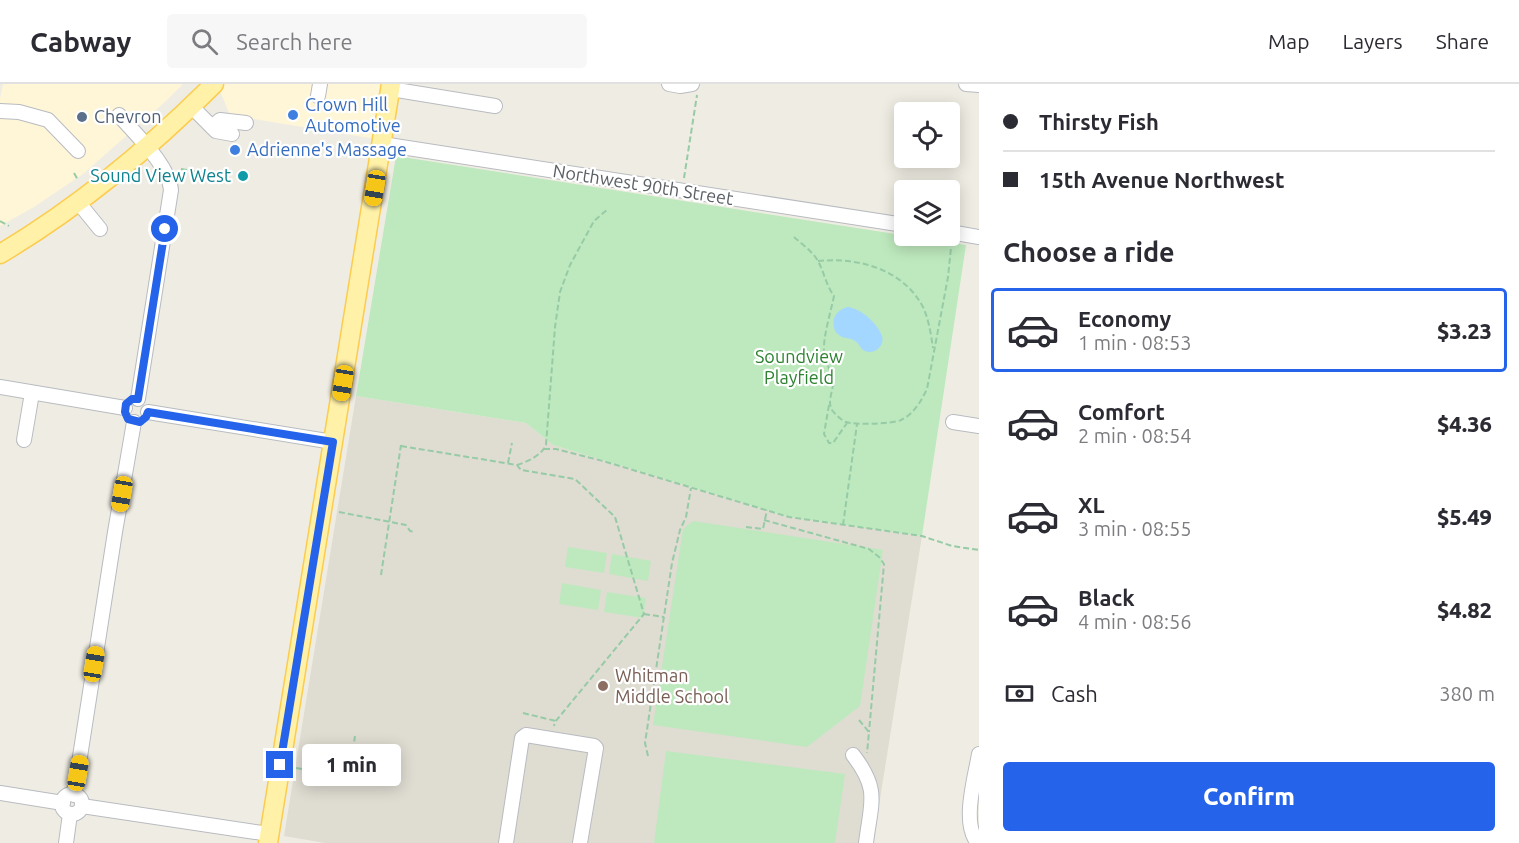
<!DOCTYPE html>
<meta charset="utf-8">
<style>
body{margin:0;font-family:Ubuntu,sans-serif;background:#f7f7f7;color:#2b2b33;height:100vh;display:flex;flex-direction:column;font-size:22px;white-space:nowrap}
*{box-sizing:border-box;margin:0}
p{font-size:20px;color:#7c7c81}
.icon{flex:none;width:33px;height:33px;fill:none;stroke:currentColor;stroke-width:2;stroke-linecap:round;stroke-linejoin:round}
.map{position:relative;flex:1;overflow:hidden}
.details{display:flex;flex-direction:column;background:#fff;width:540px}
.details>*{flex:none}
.hud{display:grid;align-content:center;height:132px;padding:0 24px;background:#fff}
.tools{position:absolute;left:894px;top:18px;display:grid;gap:12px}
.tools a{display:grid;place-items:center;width:66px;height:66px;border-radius:6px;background:#fff;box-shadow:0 3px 15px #0003;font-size:30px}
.end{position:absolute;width:27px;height:27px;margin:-14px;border:8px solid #2563eb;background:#fff;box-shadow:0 0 0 3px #fff}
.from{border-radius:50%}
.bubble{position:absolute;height:42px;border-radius:6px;background:#fff;box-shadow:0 3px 15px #0003;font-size:20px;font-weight:800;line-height:42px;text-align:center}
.car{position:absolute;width:18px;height:36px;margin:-18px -9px;border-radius:8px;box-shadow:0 0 4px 2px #0007;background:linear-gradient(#f5c518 24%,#345 0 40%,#f5c518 0 76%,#345 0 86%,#f5c518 0)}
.hud b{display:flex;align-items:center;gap:21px;height:57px;font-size:22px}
.hud b+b{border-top:2px solid #e1e1e2}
.hud i{width:15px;height:15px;background:#2b2b33}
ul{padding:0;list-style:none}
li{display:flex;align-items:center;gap:18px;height:84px;margin:0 12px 9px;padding:0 12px;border:3px solid transparent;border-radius:6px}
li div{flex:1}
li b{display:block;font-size:22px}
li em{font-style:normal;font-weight:800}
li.current{border-color:#2563eb}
li>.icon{width:54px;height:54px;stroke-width:1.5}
h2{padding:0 24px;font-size:27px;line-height:72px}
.pay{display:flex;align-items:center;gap:15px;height:66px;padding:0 24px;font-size:22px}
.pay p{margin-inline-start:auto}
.cta{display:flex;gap:12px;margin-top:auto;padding:12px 24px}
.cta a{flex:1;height:69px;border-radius:6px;background:#2563eb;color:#fff;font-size:24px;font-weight:800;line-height:69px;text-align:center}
header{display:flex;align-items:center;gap:36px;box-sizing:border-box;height:84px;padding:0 30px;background:#fff;border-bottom:2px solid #e1e1e2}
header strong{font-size:28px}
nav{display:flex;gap:33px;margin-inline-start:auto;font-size:21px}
.search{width:420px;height:54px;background:#f7f7f7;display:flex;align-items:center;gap:15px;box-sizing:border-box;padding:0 21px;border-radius:6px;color:#7c7c81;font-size:22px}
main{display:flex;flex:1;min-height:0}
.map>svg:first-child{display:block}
</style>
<header>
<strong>Cabway</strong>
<div class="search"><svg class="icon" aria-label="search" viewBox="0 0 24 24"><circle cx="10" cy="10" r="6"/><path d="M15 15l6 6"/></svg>Search here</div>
<nav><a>Map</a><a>Layers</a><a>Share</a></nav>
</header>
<main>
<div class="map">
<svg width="979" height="759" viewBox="0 0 979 759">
<rect width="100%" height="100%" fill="#efede3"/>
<!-- commercial -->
<g fill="#fff6d8">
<path d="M3,0H183L165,18L83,90L34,123L0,142V15Z"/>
<path d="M217,0H391L382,56L230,31Z"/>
</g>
<!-- education -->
<path fill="#dfdcd2" d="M356,312L526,339L553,361L789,433L922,452L873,759H325L284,752Z"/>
<!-- green -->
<g fill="#bee9be">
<path d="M396,72L966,161L922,452L789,433L553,361L526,339L356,312Z"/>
<path d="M693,437L883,466L860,622L807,663L653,641L683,445Z"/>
<path d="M568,463L607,469L604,489L565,483Z"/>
<path d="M612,470L651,477L648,497L609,490Z"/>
<path d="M562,499L601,506L598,526L559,520Z"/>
<path d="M607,508L646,514L643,534L604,528Z"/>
<path d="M666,667L845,690L835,759H654Z"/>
</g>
<!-- water -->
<path fill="#a3d7ff" d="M847,223C861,224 877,239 882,252C885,262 874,271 865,267C860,265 860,260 855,257C848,252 843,257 835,247C831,235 835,227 847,223Z"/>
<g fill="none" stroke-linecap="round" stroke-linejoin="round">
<defs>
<g id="minor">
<path d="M669,0L680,2L692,0"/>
<path d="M966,0L979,1"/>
<path d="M391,5L495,22"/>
<path d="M318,12L320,0"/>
<path d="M191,22L216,47L232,50"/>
<path d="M0,27L19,28L48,36L78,67"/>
<path d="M119,31C135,50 169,81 171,106L138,315"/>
<path d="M212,43L220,36L246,39"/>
<path d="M382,60L904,141"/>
<path d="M78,118L100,145"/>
<path d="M950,148L979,153"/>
<path d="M0,303L125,324"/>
<path d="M148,328L333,358"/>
<path d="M953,338L979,342"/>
<path d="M24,356L32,309"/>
<path d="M853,671C880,706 871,718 866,759"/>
<path d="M0,709L63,719"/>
<circle cx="72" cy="720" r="10"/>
<path d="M74,711L115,448L134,338"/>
<path d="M82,722L269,750"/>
<path d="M66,759L70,730"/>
<path d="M506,759L522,654L526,651L594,662L596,664L580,759"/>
<path d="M978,759C961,740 975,694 979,670"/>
</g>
<g id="major">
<path d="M0,170C79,123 149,65 214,0"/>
<path d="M268,759L391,0"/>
</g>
</defs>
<!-- minor casing -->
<use href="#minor" stroke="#b8bbc0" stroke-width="16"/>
<!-- major casing -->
<use href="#major" stroke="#fccc4f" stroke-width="21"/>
<!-- path -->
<g stroke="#96cba6" stroke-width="2" stroke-dasharray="6 3" stroke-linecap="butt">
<path d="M181,85L205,89"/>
<path d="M74,89L78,96"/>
<path d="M684,94L697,11"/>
<path d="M0,137L9,142"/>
<path d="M794,153C802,160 812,167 818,177C824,188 826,201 834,212C831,227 823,253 824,267C825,278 832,288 833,299C833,308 827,317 832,326C835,330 841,336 846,338C853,341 894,340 901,336C914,330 921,317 927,305L948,193L951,164"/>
<path d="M818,177C858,173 903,185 923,223C929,236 931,251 933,264"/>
<path d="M829,321L824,350L829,359H833L847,339"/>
<path d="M401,362L517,381L521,386L575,395L615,433L644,530L555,638L554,642"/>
<path d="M544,365H556L603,377L789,433L922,452L952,462L979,466"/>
<path d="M508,379L512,359"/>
<path d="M517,381C527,378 542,371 546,361L555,243L560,208L570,181L594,137L608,125"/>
<path d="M339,428L406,441L410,447L415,448"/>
<path d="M764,436L869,465L879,473L884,480L869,648"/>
<path d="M843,441L857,340"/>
<path d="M746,443L763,445L767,426"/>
<path d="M381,491L401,361"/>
<path d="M644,530L664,533"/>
<path d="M523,629L556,637"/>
<path d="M859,636L869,648L867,669"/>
<path d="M648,672L645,659L672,479L680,446L686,433L691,404"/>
<path d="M296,684L369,696"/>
<path d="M349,693L355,652"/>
</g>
<!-- minor -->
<use href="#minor" stroke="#fff" stroke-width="14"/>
<!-- major -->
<use href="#major" stroke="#fff1a8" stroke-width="18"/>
</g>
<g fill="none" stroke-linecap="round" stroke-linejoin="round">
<!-- route -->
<path stroke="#2563eb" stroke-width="8" d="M165,145L138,315H132L126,320L125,328L128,335L140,338L146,333L148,328L333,358L280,681"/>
</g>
<!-- markers -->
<g fill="#3f7fe0" stroke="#fff" stroke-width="2">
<circle cx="293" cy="31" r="6"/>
<circle cx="235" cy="66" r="6"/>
</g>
<circle fill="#5c6f8a" stroke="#fff" stroke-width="2" cx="82" cy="33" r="6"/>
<circle fill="#0f9aa8" stroke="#fff" stroke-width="2" cx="243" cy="92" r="6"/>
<circle fill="#8d6e63" stroke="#fff" stroke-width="2" cx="603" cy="602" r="6"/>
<g text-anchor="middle" stroke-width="4.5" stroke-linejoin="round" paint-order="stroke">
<!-- shop labels -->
<g font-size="18" fill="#366cbe" stroke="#fff" text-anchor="start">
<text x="305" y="27">Crown Hill<tspan x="305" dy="21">Automotive</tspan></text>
<text x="247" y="72">Adrienne's Massage</text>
</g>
<!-- service labels -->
<g font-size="18" fill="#4e5e75" stroke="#fff" text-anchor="start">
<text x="94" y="39">Chevron</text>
</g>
<!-- culture labels -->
<g font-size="18" fill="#0d838f" stroke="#fff" text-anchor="end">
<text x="231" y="98">Sound View West</text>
</g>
<!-- street labels -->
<g font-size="18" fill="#5b6065" stroke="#fff">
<text transform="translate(643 101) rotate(9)" y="6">Northwest 90th Street</text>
</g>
<!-- park labels -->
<g font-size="18" fill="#2d8231" stroke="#fff">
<text x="799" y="279">Soundview<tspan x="799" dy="21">Playfield</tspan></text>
</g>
<!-- education labels -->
<g font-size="18" fill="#785e54" stroke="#fff" text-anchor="start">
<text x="615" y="598">Whitman<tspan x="615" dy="21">Middle School</tspan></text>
</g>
</g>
</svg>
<div class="tools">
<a><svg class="icon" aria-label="locate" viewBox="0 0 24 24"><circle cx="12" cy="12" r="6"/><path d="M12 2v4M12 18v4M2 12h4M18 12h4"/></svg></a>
<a><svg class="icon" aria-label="layers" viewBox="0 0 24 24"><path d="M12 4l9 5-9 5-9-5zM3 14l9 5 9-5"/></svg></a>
</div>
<i class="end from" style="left:165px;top:145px"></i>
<i class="end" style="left:280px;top:681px"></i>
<div class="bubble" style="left:302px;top:660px;width:99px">1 min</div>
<i class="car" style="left:375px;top:104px;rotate:189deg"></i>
<i class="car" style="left:343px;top:299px;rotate:189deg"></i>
<i class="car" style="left:122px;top:410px;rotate:190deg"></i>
<i class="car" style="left:94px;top:580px;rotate:9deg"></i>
<i class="car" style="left:78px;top:689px;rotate:9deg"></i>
</div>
<section class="details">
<div class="hud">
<b><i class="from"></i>Thirsty Fish</b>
<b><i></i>15th Avenue Northwest</b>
</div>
<h2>Choose a ride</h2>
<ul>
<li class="current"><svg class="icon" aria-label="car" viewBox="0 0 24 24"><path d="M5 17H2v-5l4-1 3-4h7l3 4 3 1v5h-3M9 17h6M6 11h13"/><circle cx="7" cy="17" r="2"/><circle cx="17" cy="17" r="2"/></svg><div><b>Economy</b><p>1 min · 08:53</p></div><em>$3.23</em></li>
<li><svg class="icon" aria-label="car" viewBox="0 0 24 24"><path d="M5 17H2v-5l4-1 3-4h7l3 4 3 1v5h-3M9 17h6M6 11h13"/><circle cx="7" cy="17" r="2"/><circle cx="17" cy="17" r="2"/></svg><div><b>Comfort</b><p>2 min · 08:54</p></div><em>$4.36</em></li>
<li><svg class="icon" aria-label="car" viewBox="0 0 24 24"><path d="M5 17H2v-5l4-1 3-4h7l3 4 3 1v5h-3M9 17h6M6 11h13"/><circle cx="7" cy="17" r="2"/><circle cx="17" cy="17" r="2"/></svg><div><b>XL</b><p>3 min · 08:55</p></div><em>$5.49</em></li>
<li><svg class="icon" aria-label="car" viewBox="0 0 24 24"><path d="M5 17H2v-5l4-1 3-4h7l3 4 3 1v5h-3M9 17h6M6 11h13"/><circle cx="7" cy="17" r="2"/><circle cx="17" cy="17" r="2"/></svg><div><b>Black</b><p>4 min · 08:56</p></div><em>$4.82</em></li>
</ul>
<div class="pay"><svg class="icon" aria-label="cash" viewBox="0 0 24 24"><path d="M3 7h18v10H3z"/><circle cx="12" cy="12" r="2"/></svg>Cash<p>380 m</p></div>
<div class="cta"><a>Confirm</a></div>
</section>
</main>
